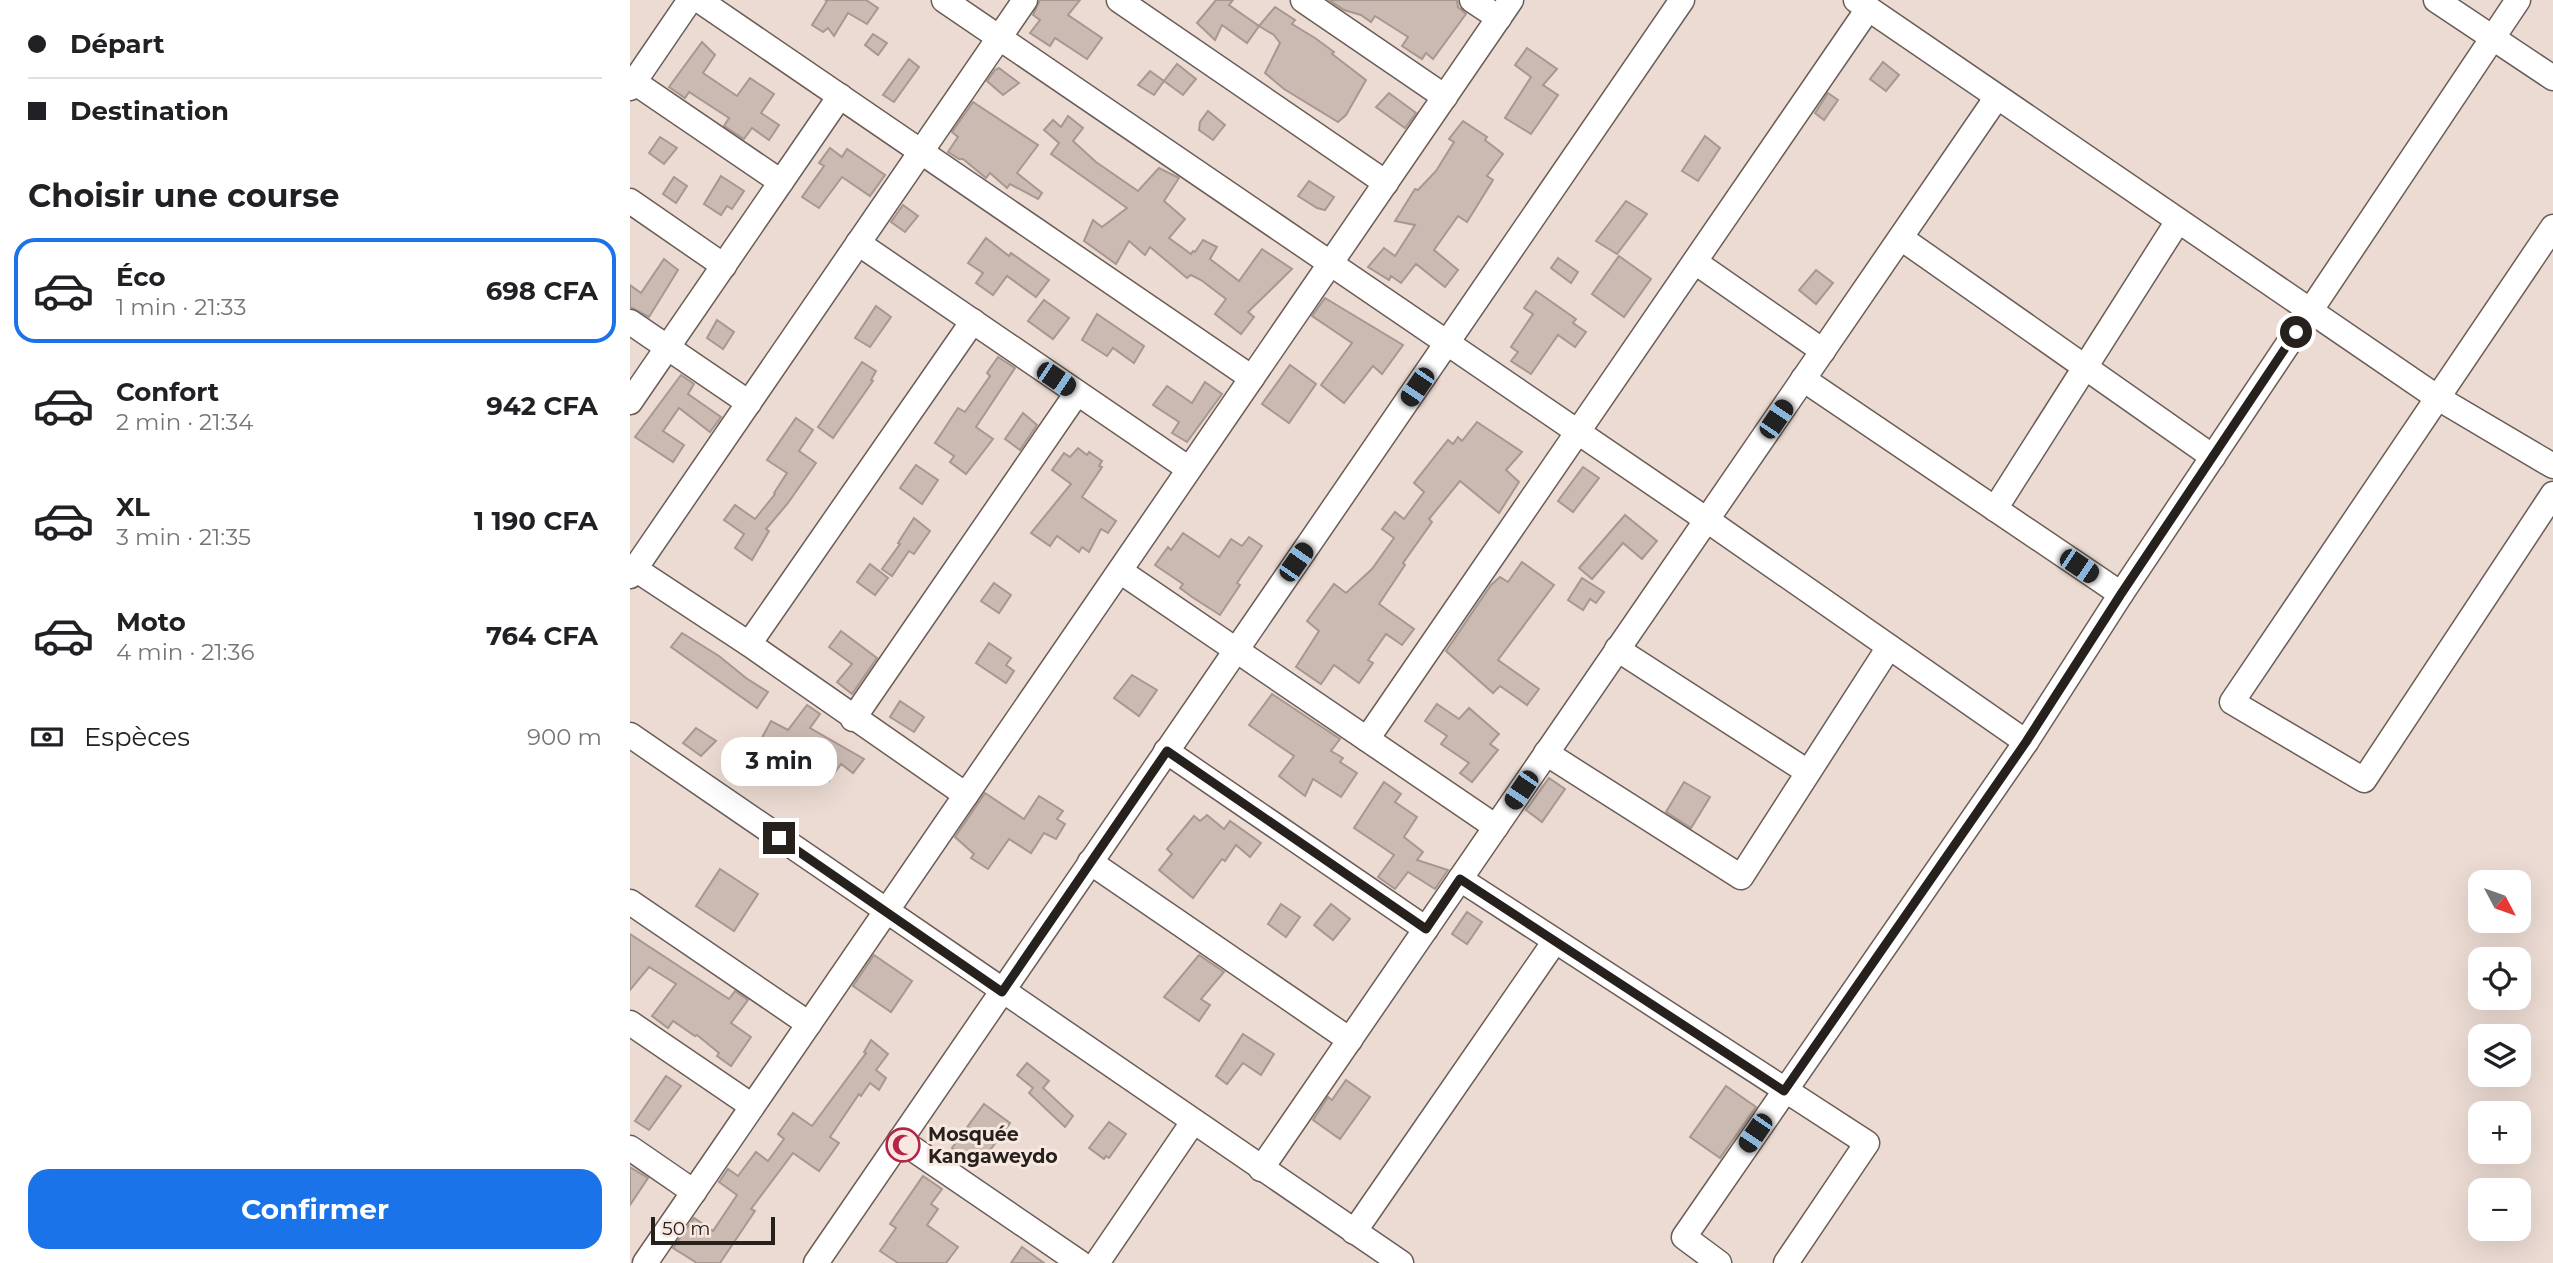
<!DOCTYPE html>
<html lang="fr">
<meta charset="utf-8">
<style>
body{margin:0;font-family:Montserrat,sans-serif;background:#f6f6f6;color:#202124;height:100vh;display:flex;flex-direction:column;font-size:26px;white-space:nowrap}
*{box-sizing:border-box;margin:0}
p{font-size:23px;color:#757577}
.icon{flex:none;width:38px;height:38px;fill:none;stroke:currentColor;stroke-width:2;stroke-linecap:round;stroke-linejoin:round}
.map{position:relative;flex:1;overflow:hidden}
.drawer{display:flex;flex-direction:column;background:#fff;width:630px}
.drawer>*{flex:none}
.guide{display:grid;align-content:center;height:154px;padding:0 28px;background:#fff}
.needle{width:46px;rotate:131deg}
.buttons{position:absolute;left:1838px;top:870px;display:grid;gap:14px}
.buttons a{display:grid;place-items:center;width:63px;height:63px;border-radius:14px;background:#fff;box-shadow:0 7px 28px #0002;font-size:35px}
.scale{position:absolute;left:21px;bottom:18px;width:124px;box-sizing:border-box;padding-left:7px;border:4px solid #27211e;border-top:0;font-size:19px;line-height:24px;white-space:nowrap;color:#27211e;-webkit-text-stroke:5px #f9e8e0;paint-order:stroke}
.end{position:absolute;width:32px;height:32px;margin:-16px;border:9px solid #27211e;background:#fff;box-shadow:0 0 0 4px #fff}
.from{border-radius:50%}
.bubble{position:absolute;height:49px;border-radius:21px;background:#fff;box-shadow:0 7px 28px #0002;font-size:23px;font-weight:700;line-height:49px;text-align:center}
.car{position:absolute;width:21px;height:42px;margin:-21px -10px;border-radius:9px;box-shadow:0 0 5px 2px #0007;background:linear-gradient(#222 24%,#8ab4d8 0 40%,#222 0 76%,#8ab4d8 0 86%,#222 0)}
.guide b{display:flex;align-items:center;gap:24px;height:66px;font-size:26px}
.guide b+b{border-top:2px solid #e0e0e0}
.guide i{width:18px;height:18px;background:#202124}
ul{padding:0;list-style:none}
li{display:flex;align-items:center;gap:21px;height:105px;margin:0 14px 10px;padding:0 14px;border:4px solid transparent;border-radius:21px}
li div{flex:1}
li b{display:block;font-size:26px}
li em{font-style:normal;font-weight:700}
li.on{border-color:#1a73e8}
li>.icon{width:63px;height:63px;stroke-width:1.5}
h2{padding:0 28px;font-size:32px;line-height:84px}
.pay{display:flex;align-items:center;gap:18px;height:77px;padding:0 28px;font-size:26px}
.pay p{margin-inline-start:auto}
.button{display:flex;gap:14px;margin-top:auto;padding:14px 28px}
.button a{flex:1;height:80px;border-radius:21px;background:#1a73e8;color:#fff;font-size:28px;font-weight:700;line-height:80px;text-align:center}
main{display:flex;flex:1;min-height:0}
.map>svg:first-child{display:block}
</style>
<main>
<section class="drawer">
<div class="guide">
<b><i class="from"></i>Départ</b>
<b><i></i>Destination</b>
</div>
<h2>Choisir une course</h2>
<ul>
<li class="on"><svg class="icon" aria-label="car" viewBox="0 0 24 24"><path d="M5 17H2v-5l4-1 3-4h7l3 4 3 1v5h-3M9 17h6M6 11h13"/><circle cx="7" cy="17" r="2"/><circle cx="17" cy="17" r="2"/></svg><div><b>Éco</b><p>1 min · 21:33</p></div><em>698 CFA</em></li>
<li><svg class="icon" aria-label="car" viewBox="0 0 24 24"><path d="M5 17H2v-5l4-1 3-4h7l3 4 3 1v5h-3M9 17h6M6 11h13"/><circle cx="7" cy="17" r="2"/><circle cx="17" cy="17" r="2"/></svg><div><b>Confort</b><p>2 min · 21:34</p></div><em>942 CFA</em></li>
<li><svg class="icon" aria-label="car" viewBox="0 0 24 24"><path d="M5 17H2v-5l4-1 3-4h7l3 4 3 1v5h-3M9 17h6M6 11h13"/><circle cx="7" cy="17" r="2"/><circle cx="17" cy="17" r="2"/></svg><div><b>XL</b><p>3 min · 21:35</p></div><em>1 190 CFA</em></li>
<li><svg class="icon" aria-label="car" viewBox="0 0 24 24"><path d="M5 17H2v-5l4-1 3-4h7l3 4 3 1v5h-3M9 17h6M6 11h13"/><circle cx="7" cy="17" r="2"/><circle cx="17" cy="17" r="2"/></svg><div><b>Moto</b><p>4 min · 21:36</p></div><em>764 CFA</em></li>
</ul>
<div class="pay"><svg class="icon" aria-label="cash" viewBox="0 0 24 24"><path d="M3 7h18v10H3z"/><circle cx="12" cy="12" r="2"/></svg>Espèces<p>900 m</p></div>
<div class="button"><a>Confirmer</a></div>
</section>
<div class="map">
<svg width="1923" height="1263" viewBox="0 0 1923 1263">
<rect width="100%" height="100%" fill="#ebdbd3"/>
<!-- building -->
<g fill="#cabab2" stroke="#a69790" stroke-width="2">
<path d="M195,0H236L248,8L237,24L218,13L204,36L198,28L193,32L182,25L197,1Z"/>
<path d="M410,0H450L438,15L472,38L457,59L425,38L420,46L400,33L410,20L403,15Z"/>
<path d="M586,0H603L599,5L629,26L617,43L592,25L585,40L567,23Z"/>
<path d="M699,0H827L828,7L836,14L803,59L796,53L792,59L772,46L778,37L745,16L741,22L731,15L714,10Z"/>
<path d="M645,7L665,20L662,24L685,38L704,52L702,54L736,80L716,115L708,122L654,89L635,73L650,43L644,35L629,26Z"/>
<path d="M243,34L257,43L248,55L235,45Z"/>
<path d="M72,42L85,55L73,73L107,96L120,78L144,94L131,113L149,125L139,140L122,128L114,139L94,126L99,118L59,92L55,98L39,87Z"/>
<path d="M897,48L927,69L913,85L928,95L901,134L875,118L901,77L885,65Z"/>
<path d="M279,59L289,67L264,102L253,95Z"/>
<path d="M1253,62L1269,75L1256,91L1240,79Z"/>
<path d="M547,64L566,79L553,95L534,81Z"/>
<path d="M369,68L389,83L373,95L357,81L365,70Z"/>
<path d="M520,71L534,81L524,95L508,85Z"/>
<path d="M759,93L786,113L775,128L746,107Z"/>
<path d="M1198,93L1208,100L1194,120L1185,113Z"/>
<path d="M343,102L408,145L387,173L412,193L408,199L380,184L377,188L360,173L356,178L333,159H329L318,152L328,137L322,132Z"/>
<path d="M578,111L595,125L583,140L569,130L570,122Z"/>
<path d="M438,116L453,128L443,141L466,162L508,191L529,168L549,178L534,201L555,219L539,238L561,254L563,251L565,252L573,240L587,247L580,259L609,281L632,249L662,269L618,312L624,317L611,334L585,314L596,299L571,280L561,275L557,278L520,247L515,255L499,241L486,264L454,241L463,220L472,227L497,208L421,154L429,143L414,130L423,120L431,127Z"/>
<path d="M833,121L857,137L855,140L873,154L857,176L863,180L837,222L828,216L804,250L828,270L815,287L786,264L771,283L761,276L759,280L738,267L754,248L765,256L785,225L765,221L785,189L788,190L806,171L824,142L819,139Z"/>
<path d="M1075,136L1090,148L1068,181L1052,171Z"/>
<path d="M30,137L47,148L34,164L19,153Z"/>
<path d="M200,148L212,157L217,149L255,175L240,196L212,177L189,208L172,197L194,166L189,163Z"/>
<path d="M91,176L114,191L102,209L97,206L91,215L74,204Z"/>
<path d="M44,177L57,186L46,203L33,194Z"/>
<path d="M679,181L704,197L695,210L687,208L668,196Z"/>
<path d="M996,201L1017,214L987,254L966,241Z"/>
<path d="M273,205L288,216L275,232L261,222Z"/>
<path d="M356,238L379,256L381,253L419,280L406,297L377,276L363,295L346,283L353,273L338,263Z"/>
<path d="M989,256L1021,279L994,317L962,294Z"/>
<path d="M928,258L948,272L941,283L921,268Z"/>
<path d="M34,259L48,270L19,317L0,307V285L11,293Z"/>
<path d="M1186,270L1203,283L1186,304L1169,290Z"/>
<path d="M906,291L946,319L943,323L956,332L945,347L928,335L901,374L881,361L888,352L881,347L903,314L894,308Z"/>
<path d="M695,298L773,345L752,374L743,366L714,403L691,385L722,343L682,316Z"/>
<path d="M414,300L439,318L423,339L398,321Z"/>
<path d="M246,306L261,317L240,347L225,338Z"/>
<path d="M467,314L514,346L504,363L483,348L477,356L452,340Z"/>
<path d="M87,320L104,332L93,349L77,338Z"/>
<path d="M368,357L385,368L346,427L363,439L336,474L320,462L324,456L305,443L328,408L335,412L360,376L357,373Z"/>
<path d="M232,362L246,371L241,380L243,381L203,438L188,427Z"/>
<path d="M660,365L686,384L659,423L632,404Z"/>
<path d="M51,375L64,384L58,394L91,417L80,432L49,408L33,431L54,445L43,462L5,437Z"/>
<path d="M575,382L592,394L557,442L542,433L549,422L523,405L537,386L562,403Z"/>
<path d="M393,413L407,425L390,450L375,439Z"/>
<path d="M166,418L183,430L169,451L186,463L158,503L136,529L139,531L122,560L105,548L114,534L94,520L105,505L125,519L145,494L144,493L157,473L137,460Z"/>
<path d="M847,422L892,452L876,470L889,482L869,513L830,481L799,519L802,522L773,563L775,565L749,604L784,629L772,645L756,634L738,660L743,663L729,683L704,665L691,684L666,667L689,631L677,621L704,584L716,593L742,569L764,538L752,529L765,512L774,519L794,492L784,483L818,440L823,444L828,437L832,441Z"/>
<path d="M448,448L457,455L459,452L472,461L469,466L472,467L452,497L486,521L478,533L471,529L459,552L452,547L449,552L427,536L420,546L401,533L441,484L422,470L434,453L440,457Z"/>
<path d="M286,465L308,480L292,504L270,488Z"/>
<path d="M953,467L969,478L943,512L928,501Z"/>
<path d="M995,515L1027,541L1012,559L993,543L962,579L949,568Z"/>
<path d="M284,518L300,531L284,554L279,551L262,576L252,569L270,544L268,543Z"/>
<path d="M553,533L589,557L601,539L612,546L619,537L632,546L607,583L610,585L590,615L562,597L550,588L553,584L525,565L538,547L541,550Z"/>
<path d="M892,562L924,585L868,660L909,689L897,705L870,686L863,693L816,651L861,585L870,577L878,582Z"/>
<path d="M240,564L258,578L245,595L227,582Z"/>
<path d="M952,578L974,592L966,603L960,599L953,610L938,600Z"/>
<path d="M364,583L381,595L369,613L351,601Z"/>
<path d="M211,631L247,658L222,694L207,682L222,664L199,647Z"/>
<path d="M52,633L89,656L116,678L138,692L127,708L41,647Z"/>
<path d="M359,643L381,658L376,665L384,671L376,683L346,663Z"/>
<path d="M502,675L527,690L509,716L484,698Z"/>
<path d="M642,694L710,739L701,751L713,758L710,762L727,773L711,797L683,779L675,796L649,776L664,756L619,725Z"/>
<path d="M270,701L294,717L284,732L260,717Z"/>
<path d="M807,704L829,719L839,708L869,734L860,744L868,750L842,782L830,773L839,763L811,744L817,736L795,721Z"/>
<path d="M177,705L190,714L180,728L234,759L223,773L211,764L199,781L185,771L186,769L145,746L140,756L128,745L141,721L158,730Z"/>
<path d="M66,728L86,741L71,756L53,743Z"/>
<path d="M919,778L935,789L912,822L896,810Z"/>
<path d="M754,782L771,794L765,802L787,817L774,837L793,852L787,860L818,870L805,889L778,872L765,889L748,877L764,855L724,828Z"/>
<path d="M1054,782L1080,797L1061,828L1036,812Z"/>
<path d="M355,793L394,819L409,796L433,811L427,819L435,824L426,839L414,833L401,853L379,839L358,869L341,858L344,854L325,837Z"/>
<path d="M577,815L594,829L600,821L631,843L620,857L606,845L595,861L592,859L563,898L529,870L542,854L537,849L564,816L570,821Z"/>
<path d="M90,869L128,894L104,931L66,906Z"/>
<path d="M651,904L670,917L656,937L638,924Z"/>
<path d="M701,904L720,919L703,940L684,925Z"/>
<path d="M837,912L852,922L837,944L822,934Z"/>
<path d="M0,934L99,999L105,991L118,1000L101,1023L121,1037L101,1066L87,1056L89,1053L67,1035L65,1036L43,1021L38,1028L22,1016L46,984L19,967L0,990Z"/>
<path d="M244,955L282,981L261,1012L223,986Z"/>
<path d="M569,955L594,972L571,999L580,1005L569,1021L534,997Z"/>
<path d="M613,1034L644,1054L631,1075L613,1063L597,1084L586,1076Z"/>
<path d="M241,1040L258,1054L246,1070L256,1078L249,1090L240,1083L231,1096L229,1094L200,1137L209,1143L189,1171L163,1153L121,1209L125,1211L90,1263H67L43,1248L64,1218L83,1231L107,1195L89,1182L98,1169L108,1176L126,1152L138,1161L154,1139L148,1134L163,1113L182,1126L236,1053L234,1052Z"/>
<path d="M397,1063L419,1081L413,1088L443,1116L435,1127L399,1093L403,1088L387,1075Z"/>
<path d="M36,1076L51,1086L19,1130L5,1121Z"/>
<path d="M716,1080L740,1097L710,1139L683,1120L698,1097L702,1100Z"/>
<path d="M1096,1086L1126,1107L1090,1158L1060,1137Z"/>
<path d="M354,1104L380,1123L347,1168L322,1148Z"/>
<path d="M479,1122L496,1134L479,1158L476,1156L474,1159L459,1148Z"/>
<path d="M0,1167L18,1178L0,1205Z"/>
<path d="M293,1176L312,1189L301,1204L308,1209L297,1225L328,1247L316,1263H268L250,1251L266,1228L260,1224Z"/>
<path d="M392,1247L414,1263H381Z"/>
</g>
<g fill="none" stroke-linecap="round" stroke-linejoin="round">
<defs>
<g id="minor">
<path d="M69,0L622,378"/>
<path d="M314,0L1077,520L1396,742"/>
<path d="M489,0L756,183"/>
<path d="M673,0L815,97"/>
<path d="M842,0L869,18"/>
<path d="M1226,0L1808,398L1923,466"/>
<path d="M1806,0L1923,78"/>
<path d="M4,82L151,182"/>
<path d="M0,88L60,0"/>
<path d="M0,201L94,266"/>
<path d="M1923,227L1602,702L1734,780L1923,494"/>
<path d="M1271,238L1583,457"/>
<path d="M228,243L559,469"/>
<path d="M1065,262L1193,351"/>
<path d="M0,322L119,403"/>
<path d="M1173,379L1491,594"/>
<path d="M0,402L210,96"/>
<path d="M1365,509L1548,221"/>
<path d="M5,569L119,644L336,795"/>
<path d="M490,571L866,827"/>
<path d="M0,576L395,0"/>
<path d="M119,644L343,321"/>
<path d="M987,649L1178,772"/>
<path d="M223,719L447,393"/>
<path d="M0,735L771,1263"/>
<path d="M737,739L1238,9"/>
<path d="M536,751L796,929"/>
<path d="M916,753L1111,877L1259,647"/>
<path d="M460,862L720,1040"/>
<path d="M830,879L1237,1143L1156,1263"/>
<path d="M0,902L179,1024"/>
<path d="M0,1023L122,1106"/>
<path d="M270,1140L450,1263"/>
<path d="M0,1148L64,1192"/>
<path d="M631,1169L1367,97"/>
<path d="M724,1232L925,941"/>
<path d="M15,1263L881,0"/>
<path d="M186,1263L1052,0"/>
<path d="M467,1263L563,1122"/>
<path d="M1089,1263L1054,1237L1396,742L1491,594L1888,0"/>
</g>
</defs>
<!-- minor casing -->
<use href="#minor" stroke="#6b5d56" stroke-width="27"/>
<!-- minor -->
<use href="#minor" stroke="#fff" stroke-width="24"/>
</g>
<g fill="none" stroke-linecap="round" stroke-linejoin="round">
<!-- route -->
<path stroke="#27211e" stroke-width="9" d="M149,838L372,992L537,751L796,929L830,879L1154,1091L1396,742L1491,594L1666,332"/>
</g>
<!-- icons -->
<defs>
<symbol id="mosque-ring" viewBox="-11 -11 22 22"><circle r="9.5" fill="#f9e8e0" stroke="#b5234b" stroke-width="1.5"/><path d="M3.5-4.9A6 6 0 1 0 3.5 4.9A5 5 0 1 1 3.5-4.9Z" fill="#b5234b"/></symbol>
</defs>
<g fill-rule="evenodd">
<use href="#mosque-ring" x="254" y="1126" width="38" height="38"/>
</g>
<g text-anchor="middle" stroke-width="6" stroke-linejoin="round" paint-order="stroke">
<!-- poi labels -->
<g font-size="19" font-weight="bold" fill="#27211e" stroke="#f9e8e0" text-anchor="start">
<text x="298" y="1141">Mosquée<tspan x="298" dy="22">Kangaweydo</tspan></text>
</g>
</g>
</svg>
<div class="buttons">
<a><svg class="needle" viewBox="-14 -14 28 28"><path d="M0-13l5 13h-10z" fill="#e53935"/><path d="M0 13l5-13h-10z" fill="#757577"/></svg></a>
<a><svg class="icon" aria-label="locate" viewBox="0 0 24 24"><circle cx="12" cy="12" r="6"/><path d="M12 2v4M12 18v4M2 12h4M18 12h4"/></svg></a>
<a><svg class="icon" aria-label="layers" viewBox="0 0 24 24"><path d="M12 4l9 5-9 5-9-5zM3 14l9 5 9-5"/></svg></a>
<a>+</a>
<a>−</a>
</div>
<div class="scale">50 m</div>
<i class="end from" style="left:1666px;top:332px"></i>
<i class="end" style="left:149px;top:838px"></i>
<div class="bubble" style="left:91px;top:737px;width:116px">3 min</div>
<i class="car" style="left:426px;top:379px;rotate:124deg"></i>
<i class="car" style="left:787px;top:387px;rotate:214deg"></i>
<i class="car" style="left:1146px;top:419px;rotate:34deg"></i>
<i class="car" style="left:666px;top:562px;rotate:35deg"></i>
<i class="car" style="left:1449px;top:566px;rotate:124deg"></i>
<i class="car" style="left:891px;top:790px;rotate:214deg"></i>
<i class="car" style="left:1125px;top:1133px;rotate:214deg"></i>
</div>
</main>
